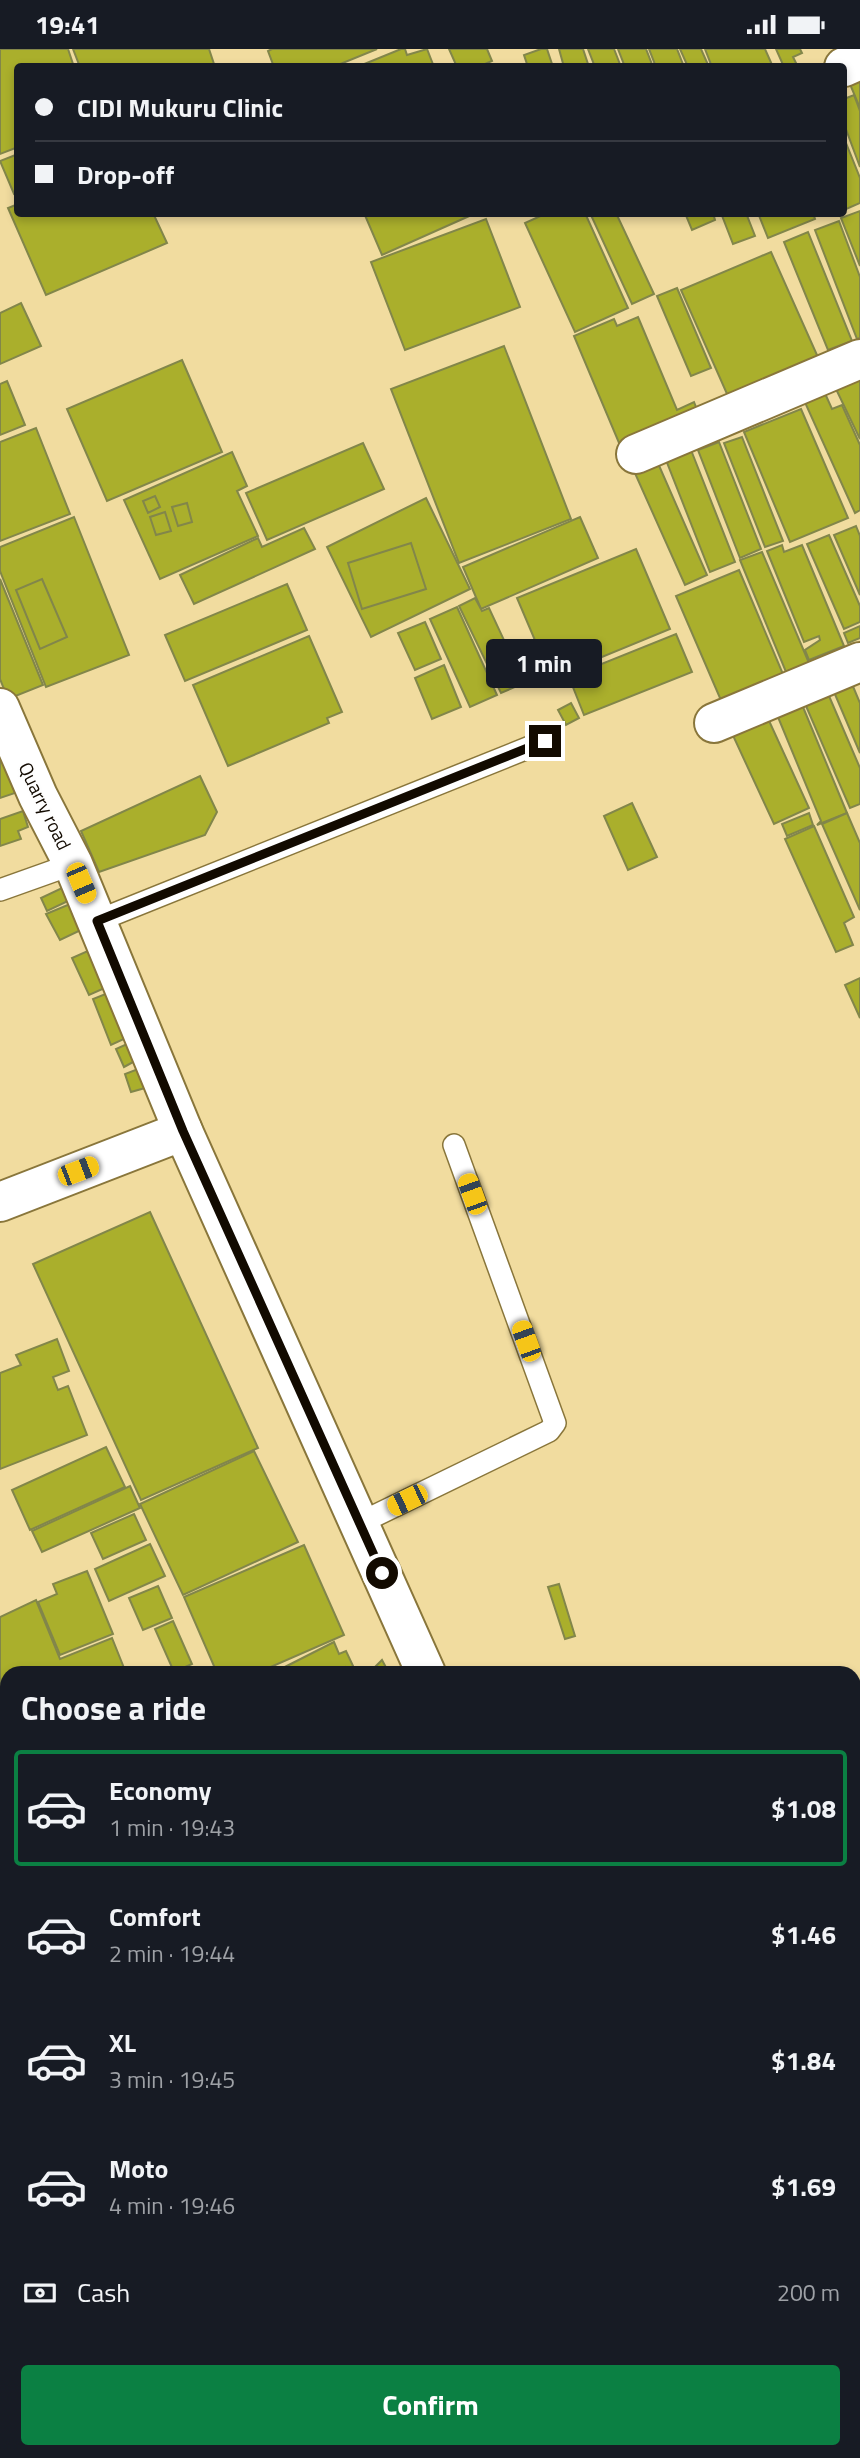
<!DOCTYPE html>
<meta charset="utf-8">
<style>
body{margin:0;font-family:"Titillium Web",sans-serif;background:#20242c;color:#f1f3f6;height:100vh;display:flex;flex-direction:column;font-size:26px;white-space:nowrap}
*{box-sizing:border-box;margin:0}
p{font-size:23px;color:#9ea1a6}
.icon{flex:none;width:38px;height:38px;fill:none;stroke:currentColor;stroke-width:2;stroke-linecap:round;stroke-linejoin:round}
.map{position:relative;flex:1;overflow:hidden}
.drawer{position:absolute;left:0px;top:1617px;width:861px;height:793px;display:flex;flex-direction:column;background:#171b24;border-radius:21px 21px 0 0;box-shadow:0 4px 10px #0003}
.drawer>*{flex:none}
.banner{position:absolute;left:14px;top:14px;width:833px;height:154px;border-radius:7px;box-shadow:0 4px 10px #0003;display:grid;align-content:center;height:154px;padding:0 21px;background:#171b24}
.end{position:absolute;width:32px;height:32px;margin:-16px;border:9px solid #120a00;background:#fff;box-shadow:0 0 0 4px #fff}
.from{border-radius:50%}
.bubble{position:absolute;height:49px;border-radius:7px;background:#171b24;box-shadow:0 4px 10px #0003;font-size:23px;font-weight:700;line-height:49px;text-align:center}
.car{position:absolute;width:21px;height:42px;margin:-21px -10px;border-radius:9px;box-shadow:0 0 5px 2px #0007;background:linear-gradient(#f5c518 24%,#345 0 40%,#f5c518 0 76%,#345 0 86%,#f5c518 0)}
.banner b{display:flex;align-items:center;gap:24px;height:66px;font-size:26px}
.banner b+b{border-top:2px solid #363941}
.banner i{width:18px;height:18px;background:#f1f3f6}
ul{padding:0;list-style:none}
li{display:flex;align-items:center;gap:21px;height:116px;margin:0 14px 10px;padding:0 7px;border:4px solid transparent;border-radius:7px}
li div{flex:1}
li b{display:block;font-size:26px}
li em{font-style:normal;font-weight:700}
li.on{border-color:#0b8043}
li>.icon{width:63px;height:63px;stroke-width:1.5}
h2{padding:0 21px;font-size:32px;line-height:84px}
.pay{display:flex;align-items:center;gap:18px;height:77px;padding:0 21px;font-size:26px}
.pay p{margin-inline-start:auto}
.action{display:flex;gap:14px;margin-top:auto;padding:14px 21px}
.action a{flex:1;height:80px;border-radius:7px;background:#0b8043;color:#fff;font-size:28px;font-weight:700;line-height:80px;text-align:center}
.status{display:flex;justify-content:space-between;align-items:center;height:49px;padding:0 35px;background:#171b24;direction:ltr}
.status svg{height:19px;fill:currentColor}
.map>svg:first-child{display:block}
</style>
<div class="status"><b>19:41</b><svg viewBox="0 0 49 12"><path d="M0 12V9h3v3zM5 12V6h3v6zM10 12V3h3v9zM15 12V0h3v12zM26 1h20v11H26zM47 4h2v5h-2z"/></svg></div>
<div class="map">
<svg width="860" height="2409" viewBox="0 0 860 2409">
<rect width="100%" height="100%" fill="#f1dc9f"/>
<!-- building -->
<g fill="#aaaf2c" stroke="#82864a" stroke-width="2">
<path d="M0,0H68L74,18H18V98L0,105Z"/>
<path d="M73,0H209L215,18H80Z"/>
<path d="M272,0H377L333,18H274L268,2Z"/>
<path d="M401,0H405L407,6L427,0L434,18H357Z"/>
<path d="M449,0H487L492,12L478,18H457Z"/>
<path d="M541,0H547L553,18H528L524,6Z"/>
<path d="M559,0H583L589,18H564Z"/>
<path d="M588,0H614L621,18H595Z"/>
<path d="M618,0H646L653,18H625Z"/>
<path d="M649,0H677L684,18H656Z"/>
<path d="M680,0H701L709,18H688Z"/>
<path d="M705,0H765L773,18H712Z"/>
<path d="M776,0H800L802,4L793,8L798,18H784Z"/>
<path d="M860,22V59L847,28Z"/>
<path d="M854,46L860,62V118L844,75V50Z"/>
<path d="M844,89L860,129V154L844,161Z"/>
<path d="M18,105V143L14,145L0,112Z"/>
<path d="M18,155V164H153L167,194L46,246L8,159Z"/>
<path d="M860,162V217L841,169Z"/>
<path d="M364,164H476L382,206Z"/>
<path d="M547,164H585L628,259L575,283L525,174Z"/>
<path d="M590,164H616L654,245L632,255Z"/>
<path d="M685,164H713L715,171L692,181Z"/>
<path d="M721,164H746L755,187L733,195Z"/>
<path d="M758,164H813L815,170L768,189Z"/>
<path d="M486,170L520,258L405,301L371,213Z"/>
<path d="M839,172L860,228V289L857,290L815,181Z"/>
<path d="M808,183L852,292L828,301L784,193Z"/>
<path d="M771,203L821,315L731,354L681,241Z"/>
<path d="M677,239L711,319L691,327L657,247Z"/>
<path d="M21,254L41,297L0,315V264Z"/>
<path d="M638,268L677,361L694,353L700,368L622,401L574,287L614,270L617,277Z"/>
<path d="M504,297L571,470L459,514L391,340Z"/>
<path d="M182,311L222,403L107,452L67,360Z"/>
<path d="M860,326V390L835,338Z"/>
<path d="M7,332L25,376L0,386V335Z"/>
<path d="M823,340L832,360L842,356L860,396V461L855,464L803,349Z"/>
<path d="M801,360L848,469L790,493L744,383Z"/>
<path d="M36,379L70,465L0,492V393Z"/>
<path d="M742,388L783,492L765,498L724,394Z"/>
<path d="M719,393L761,500L740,509L698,401Z"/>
<path d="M363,394L384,440L267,491L246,444Z"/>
<path d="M691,401L735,513L710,523L666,411Z"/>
<path d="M232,403L247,437L237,442L258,487L160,530L124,451Z"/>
<path d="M657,412L707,526L685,536L634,422Z"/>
<path d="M155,447L160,458L148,464L143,452Z"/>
<path d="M426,449L470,540L371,588L327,498Z"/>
<path d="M187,454L192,473L178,477L172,458Z"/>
<path d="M165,463L171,482L156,486L150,468Z"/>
<path d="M74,468L129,606L46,638L0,522V498Z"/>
<path d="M580,468L598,509L481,560L463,518Z"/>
<path d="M856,477L860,487V546L834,486Z"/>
<path d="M304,479L315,500L194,555L180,526L258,489L262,498Z"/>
<path d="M829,486L860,557V573L844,580L807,495Z"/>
<path d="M411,494L426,540L362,560L348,514Z"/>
<path d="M782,496L784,503L802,496L844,597L809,611L805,601L820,591L819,587L804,593L767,502Z"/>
<path d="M636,500L670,580L551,629L517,549Z"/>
<path d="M762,503L809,614L786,623L740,511Z"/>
<path d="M739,521L788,637L726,663L676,547Z"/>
<path d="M0,530L43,636L8,650L0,630Z"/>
<path d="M42,530L67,588L40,600L16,541Z"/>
<path d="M287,535L307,581L185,632L165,586Z"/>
<path d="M475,549L482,562L489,559L524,634L501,644L459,557Z"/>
<path d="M457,558L497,646L470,658L430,570Z"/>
<path d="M425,573L441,610L415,621L398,584Z"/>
<path d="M860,577V589L848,594L844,584Z"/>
<path d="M676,585L692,623L584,666L569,628Z"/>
<path d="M309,587L342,663L327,669L329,674L228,717L193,636Z"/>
<path d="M444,616L461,658L432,670L415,629Z"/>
<path d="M852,635L860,654V704L834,643Z"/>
<path d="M826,640L860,719V755L850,759L803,650Z"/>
<path d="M798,646L847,764L817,776L821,772L773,656Z"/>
<path d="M571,654L579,669L566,676L558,661Z"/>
<path d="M765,663L809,759L774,775L730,680Z"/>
<path d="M0,706L15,744L0,749Z"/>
<path d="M200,727L217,763L205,786L99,823L81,782Z"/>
<path d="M632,754L657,808L628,821L604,767Z"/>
<path d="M23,762L28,778L18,782L21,790L0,797V770Z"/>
<path d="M809,764L813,776L787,787L782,775Z"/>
<path d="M847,764L860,794V861L822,775Z"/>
<path d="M814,777L854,868L844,874L853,896L836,903L785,790Z"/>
<path d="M62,839L68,852L47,862L41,849Z"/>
<path d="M70,855L83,880L60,891L46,865Z"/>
<path d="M90,901L107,938L89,946L72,909Z"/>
<path d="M860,929V969L845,936Z"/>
<path d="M108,944L126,989L111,996L93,950Z"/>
<path d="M127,995L135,1012L124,1018L116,1000Z"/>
<path d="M138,1020L145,1039L131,1043L125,1025Z"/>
<path d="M150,1163L258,1399L141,1451L33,1215Z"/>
<path d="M57,1290L69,1322L53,1328L58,1341L68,1337L87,1386L0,1420V1324L21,1316L16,1306Z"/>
<path d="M106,1398L125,1438L30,1481L12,1441Z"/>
<path d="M254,1402L298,1493L183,1546L140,1455Z"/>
<path d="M130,1437L140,1459L42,1503L32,1482Z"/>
<path d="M134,1465L146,1491L103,1510L91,1484Z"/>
<path d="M150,1495L165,1527L109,1552L95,1520Z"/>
<path d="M304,1496L344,1586L257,1624H217L184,1548Z"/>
<path d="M87,1522L113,1585L60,1606L38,1553L57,1545L53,1535Z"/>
<path d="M559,1535L575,1587L565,1590L548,1538Z"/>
<path d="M158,1537L172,1569L143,1581L129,1549Z"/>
<path d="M36,1551L60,1610L112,1589L126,1624H7V1724L3,1727L0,1720V1568Z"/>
<path d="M173,1572L192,1615L174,1623L155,1580Z"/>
<path d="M334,1593L339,1605L346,1602L354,1619L347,1622L345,1618L333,1624H273Z"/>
<path d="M382,1611L389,1624H369Z"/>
<path d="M0,1899L7,1912V1967L0,1971Z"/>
<path d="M7,1976V2001L0,2005V1979Z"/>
<path d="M7,2063V2084L0,2087V2066Z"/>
<path d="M7,2087V2111L0,2115V2091Z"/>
<path d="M7,2124V2182L0,2186V2128Z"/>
<path d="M7,2302V2365L0,2367V2305Z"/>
<path d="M7,2368V2403L83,2404L71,2409H0V2371Z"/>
<path d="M256,2403H282L284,2406L259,2409Z"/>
<path d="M351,2403H386L388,2409H337Z"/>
<path d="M398,2403H470L455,2409H400Z"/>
<path d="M576,2403H687L689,2409H561Z"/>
</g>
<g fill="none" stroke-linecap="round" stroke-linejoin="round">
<defs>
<g id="lane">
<path d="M0,841L73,815"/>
<path d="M97,872L545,692"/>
<path d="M360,1474L549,1382L555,1374L454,1096"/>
<path d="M526,2403L529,2409"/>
</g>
<g id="street">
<path d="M844,18L860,11"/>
<path d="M636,405L860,310"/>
<path d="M0,659L38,747L73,815L183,1082L426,1624"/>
<path d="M714,674L860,613"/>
<path d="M0,1153L183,1082"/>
<path d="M0,1842L7,1856"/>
<path d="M230,2403L232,2409"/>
<path d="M771,2403L774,2409"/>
<path d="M149,2409L169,2403"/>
</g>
</defs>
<!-- lane casing -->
<use href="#lane" stroke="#89763b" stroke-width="24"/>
<!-- street casing -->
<use href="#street" stroke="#89763b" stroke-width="42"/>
<!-- lane -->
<use href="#lane" stroke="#fff" stroke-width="21"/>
<!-- street -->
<use href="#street" stroke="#fff" stroke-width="38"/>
</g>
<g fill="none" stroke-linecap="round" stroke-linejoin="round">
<!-- route -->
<path stroke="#120a00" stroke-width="9" d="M382,1524L183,1082L97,872L545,692"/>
</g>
<g text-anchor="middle" stroke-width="5" stroke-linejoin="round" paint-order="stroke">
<!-- street labels -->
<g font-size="19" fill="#120a00" stroke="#fefefe">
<text transform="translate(45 757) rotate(64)" y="7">Quarry road</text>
</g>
</g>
</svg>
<i class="end from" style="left:382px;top:1524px"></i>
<i class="end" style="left:545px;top:692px"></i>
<div class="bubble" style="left:486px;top:590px;width:116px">1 min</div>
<i class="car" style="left:81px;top:834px;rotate:157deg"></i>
<i class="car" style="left:78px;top:1122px;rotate:69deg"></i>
<i class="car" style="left:472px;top:1145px;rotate:340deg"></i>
<i class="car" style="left:526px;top:1292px;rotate:340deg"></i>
<i class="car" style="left:407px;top:1451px;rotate:244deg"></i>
<div class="banner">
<b><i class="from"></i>CIDI Mukuru Clinic</b>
<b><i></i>Drop-off</b>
</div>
<section class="drawer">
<h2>Choose a ride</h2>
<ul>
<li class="on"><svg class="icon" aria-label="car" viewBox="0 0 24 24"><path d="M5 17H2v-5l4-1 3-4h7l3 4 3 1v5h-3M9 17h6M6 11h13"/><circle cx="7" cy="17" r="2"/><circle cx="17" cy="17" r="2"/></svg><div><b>Economy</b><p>1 min · 19:43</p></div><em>$1.08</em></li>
<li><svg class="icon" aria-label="car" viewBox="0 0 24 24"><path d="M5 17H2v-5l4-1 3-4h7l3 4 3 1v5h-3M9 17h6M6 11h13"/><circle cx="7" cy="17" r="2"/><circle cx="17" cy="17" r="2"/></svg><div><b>Comfort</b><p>2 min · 19:44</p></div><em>$1.46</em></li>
<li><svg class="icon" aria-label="car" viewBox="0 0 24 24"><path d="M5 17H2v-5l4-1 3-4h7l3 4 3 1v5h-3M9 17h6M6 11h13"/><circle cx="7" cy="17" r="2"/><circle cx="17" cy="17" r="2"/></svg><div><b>XL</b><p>3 min · 19:45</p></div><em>$1.84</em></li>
<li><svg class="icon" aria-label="car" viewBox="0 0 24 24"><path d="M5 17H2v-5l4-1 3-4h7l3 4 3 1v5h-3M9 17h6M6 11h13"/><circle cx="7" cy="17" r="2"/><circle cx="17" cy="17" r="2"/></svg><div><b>Moto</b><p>4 min · 19:46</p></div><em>$1.69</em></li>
</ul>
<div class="pay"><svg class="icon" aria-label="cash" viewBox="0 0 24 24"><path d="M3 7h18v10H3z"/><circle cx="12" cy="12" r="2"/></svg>Cash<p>200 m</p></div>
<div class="action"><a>Confirm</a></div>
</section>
</div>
